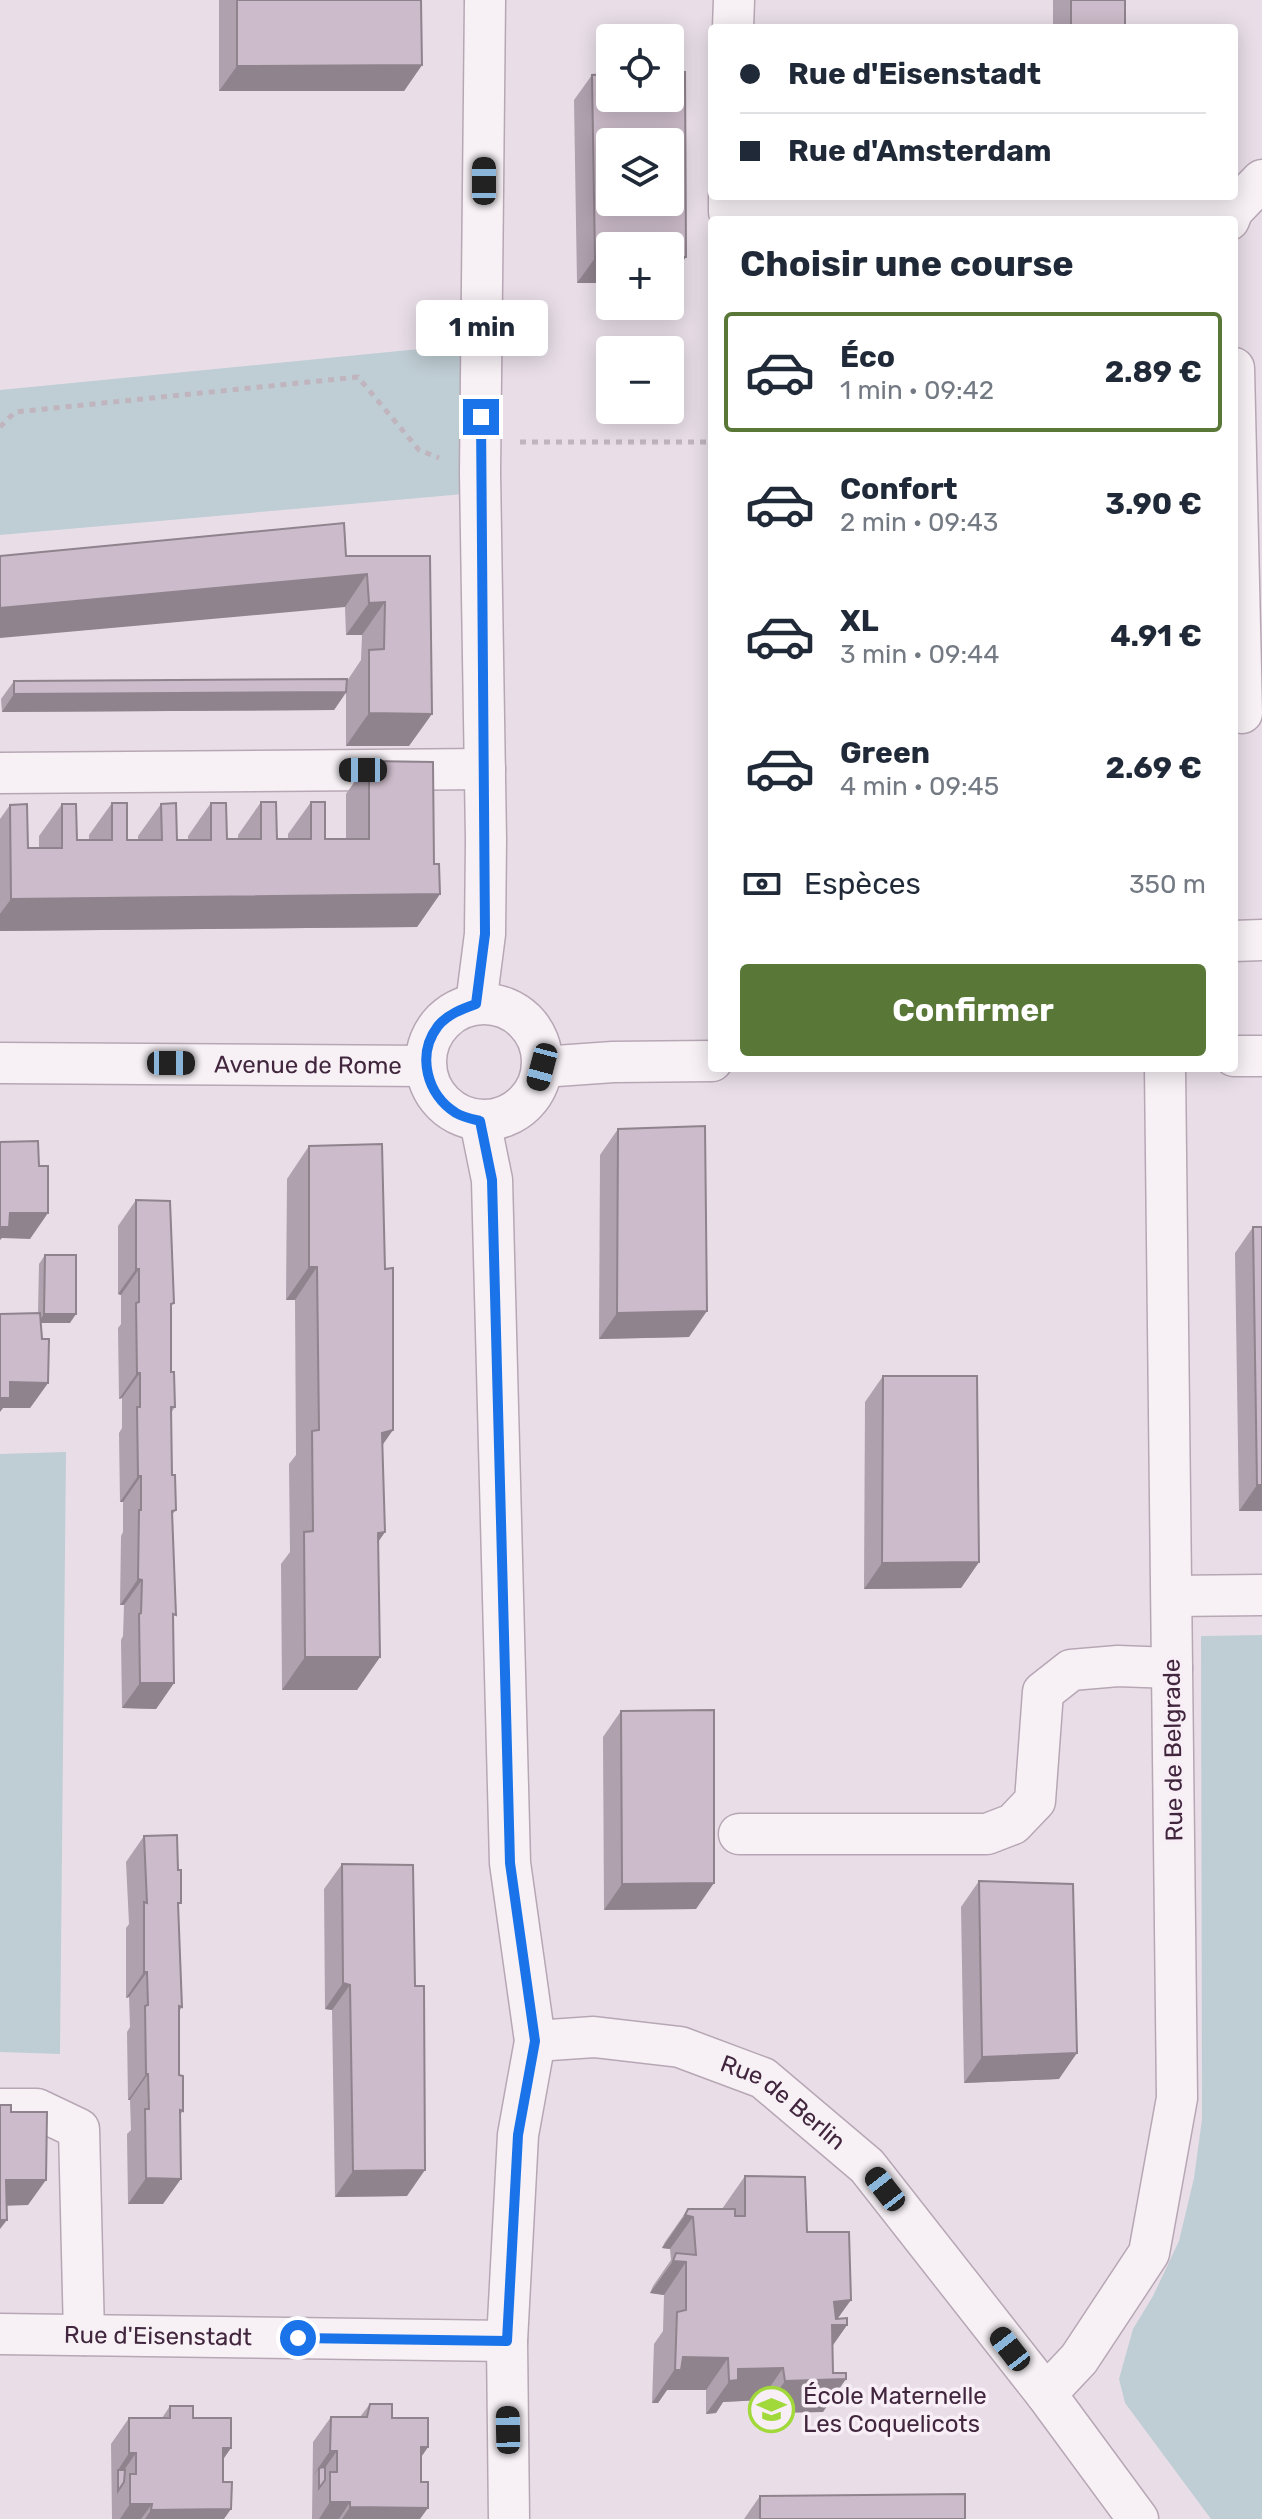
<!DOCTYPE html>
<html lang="fr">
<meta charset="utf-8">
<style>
body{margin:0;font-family:Rubik,sans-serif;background:#f2f2f3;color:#1f2937;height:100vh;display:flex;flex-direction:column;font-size:30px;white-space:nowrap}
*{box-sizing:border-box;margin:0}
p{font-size:26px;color:#747a83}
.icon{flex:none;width:44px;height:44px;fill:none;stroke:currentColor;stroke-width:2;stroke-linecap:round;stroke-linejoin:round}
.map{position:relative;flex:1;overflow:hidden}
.drawer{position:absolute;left:708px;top:216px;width:530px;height:856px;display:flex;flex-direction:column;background:#fff;border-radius:8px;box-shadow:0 4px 20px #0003}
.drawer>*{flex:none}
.hud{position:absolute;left:708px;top:24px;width:530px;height:176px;border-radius:8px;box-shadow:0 4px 20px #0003;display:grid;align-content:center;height:176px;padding:0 32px;background:#fff}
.tools{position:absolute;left:596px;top:24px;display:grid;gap:16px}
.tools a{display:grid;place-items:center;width:88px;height:88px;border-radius:8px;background:#fff;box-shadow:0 4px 20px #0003;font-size:40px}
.end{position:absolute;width:36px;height:36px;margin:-18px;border:10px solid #1a73e8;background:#fff;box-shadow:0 0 0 4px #fff}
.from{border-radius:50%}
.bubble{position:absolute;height:56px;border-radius:8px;background:#fff;box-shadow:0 4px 20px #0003;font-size:26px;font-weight:700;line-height:56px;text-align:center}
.car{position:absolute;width:24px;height:48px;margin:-24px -12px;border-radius:10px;box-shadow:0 0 6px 2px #0007;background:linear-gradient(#222 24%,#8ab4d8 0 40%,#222 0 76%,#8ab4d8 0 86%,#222 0)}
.hud b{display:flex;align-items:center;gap:28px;height:76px;font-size:30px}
.hud b+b{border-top:2px solid #e0e1e3}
.hud i{width:20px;height:20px;background:#1f2937}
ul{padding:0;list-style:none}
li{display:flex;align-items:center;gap:24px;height:120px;margin:0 16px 12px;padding:0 16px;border:4px solid transparent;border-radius:8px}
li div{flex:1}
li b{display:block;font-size:30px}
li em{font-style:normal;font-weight:700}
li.current{border-color:#597838}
li>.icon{width:72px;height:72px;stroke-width:1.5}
h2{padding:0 32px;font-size:36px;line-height:96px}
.pay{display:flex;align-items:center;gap:20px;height:88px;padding:0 32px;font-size:30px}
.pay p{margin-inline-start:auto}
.action{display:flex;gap:16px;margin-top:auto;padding:16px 32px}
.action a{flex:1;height:92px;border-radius:8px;background:#597838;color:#fff;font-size:32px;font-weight:700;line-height:92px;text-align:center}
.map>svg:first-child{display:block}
</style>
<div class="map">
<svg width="1262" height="2519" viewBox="0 0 1262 2519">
<rect width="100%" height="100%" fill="#e9dee8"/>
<!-- green -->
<g fill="#bfced4">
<path d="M460,345L464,494L0,535V390Z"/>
<path d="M66,1452L60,2054L0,2052V1454Z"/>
<path d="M1262,1635V2519H1211L1125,2403L1119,2379L1133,2329L1153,2296L1179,2241L1194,2178L1202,2119L1201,1636Z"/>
</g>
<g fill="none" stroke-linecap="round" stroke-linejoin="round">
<defs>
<g id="minor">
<path d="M733,28L734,0"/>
<path d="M729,196V212L838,209L1233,210"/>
<path d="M1229,220L1233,210L1262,180"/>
<path d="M1234,368L1242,713"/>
<path d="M0,773L485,769"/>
<path d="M1234,941L1262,940"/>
<path d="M476,1004L485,934L486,840L480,473L485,0"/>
<circle cx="484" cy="1062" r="58"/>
<path d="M1234,1056H1262"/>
<path id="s1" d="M0,1063L426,1066"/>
<path d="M542,1067L613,1062L712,1061"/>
<path d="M480,1121L492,1180L510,1863L535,2041L518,2135L507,2341L509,2519"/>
<path d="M1172,1596L1262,1595"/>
<path d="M739,1834H987L1013,1824L1035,1801L1043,1692L1071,1670L1118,1666L1172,1668"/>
<path id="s2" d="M535,2041L594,2037L680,2047L763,2078L867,2166L1046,2394L1138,2519"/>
<path d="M0,2109H37L79,2129L84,2335"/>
<path id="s3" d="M0,2334L507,2341"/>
<path d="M1046,2394L1079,2359L1149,2253L1177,2098L1165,1068"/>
</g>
</defs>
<!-- minor casing -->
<use href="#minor" stroke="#b7a7b5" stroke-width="43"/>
<!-- path -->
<g stroke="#c0b4be" stroke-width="5" stroke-dasharray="6 6" stroke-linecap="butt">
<path d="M0,427L15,412L358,377L419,450L439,458"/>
<path d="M520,442H712"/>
</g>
<!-- minor -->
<use href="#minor" stroke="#f7f1f6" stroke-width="40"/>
</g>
<!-- wall -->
<g fill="#afa1ae">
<path d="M219,0H421L422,65L404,91H219Z"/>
<rect x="1053" y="0" width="72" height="28"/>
<path d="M592,75L610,246V283H577L574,100Z"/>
<path d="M346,556H430L409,746H346V693L334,710L2,712L1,699L14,681H347L361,660L362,635H346L345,607Z"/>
<path d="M369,761L434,864L440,894L417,927L0,931V819L10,805L28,848H39V836L62,804L77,840H89V835L112,803L127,840H138V836L161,804L177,840H188V836L211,803L227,839H238V835L261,802L277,839H288V834L311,802L325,839H346V794Z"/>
<path d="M618,1129L689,1337L599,1339L600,1155Z"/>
<path d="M309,1146L382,1445L385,1532L378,1542L380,1657L357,1690H282L281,1564L290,1552L289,1464L296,1455L295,1300H286L287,1179Z"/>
<path d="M136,1200L171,1308V1372L175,1407L171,1413L172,1475L176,1510L172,1515L174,1683L156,1709L122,1708L121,1640L123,1636L124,1605H120L121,1536L123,1532V1502H120L119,1433L122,1428V1398L119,1399L118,1328L121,1324V1295L118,1294V1226Z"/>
<path d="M1253,1227H1262V1511H1239L1235,1253Z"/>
<path d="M45,1255L70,1323H41L48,1383L30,1408H3L38,1313L39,1264Z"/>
<path d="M883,1376L979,1562L961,1588L864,1589L865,1402Z"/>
<path d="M621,1711L696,1909L604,1910L603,1737Z"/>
<path d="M144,1836L178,1907L182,2007L179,2012V2075L183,2111L180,2115L163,2204H128L127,2134L131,2130L130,2100H128L127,2032L130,2027L129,1997L126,1998V1928L129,1924L126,1862Z"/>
<path d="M342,1864L415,1986L407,2196L335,2197L332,2010L325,2009L324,1889Z"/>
<path d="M979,1881L1059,2079L964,2083L961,1907Z"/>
<path d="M745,2176L807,2232L838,2319L847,2325L832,2346L823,2412L762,2413L761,2400L723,2402L716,2413L706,2414V2390H667L658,2403H652L654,2344L663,2331L664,2295L650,2293L653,2286L671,2260L670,2249L662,2248L665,2242L688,2209H722Z"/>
<path d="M370,2404L392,2418L428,2447L421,2457L420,2519H312L313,2442L331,2417H360Z"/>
<path d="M170,2406L193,2418L223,2460L224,2519H112L111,2444L129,2418H162Z"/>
<path d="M760,2496L965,2519H744Z"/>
</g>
<!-- shaded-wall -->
<g fill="#8f838d">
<path d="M422,65L404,91H219L237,66Z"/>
<path d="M670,257H686L670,279Z"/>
<path d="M595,258H610V283H577Z"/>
<path d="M367,574L345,607L0,638V608Z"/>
<path d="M385,602L362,635H346L369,603Z"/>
<path d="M346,692L334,710L2,712L14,694Z"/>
<path d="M369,713L432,714L409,746H346Z"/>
<path d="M440,894L417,927L0,931V914L11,899Z"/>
<path d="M10,1213H48L30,1239L2,1238L0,1240V1226Z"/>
<path d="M309,1267H317L295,1300H286Z"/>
<path d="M136,1269H139L121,1295L118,1294Z"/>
<path d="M707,1311L689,1337L599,1339L617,1313Z"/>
<path d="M44,1314H76L70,1323H38Z"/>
<path d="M137,1373H140L122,1398L119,1399Z"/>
<path d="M10,1382L48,1383L30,1408H3L0,1412V1397Z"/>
<path d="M393,1430L370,1463L382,1433Z"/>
<path d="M138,1476H141L123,1502H120Z"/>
<path d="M1257,1485H1262V1511H1239Z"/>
<path d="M385,1532L362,1565L378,1533Z"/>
<path d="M979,1562L961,1588L864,1589L882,1563Z"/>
<path d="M138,1579L142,1580L124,1605H120Z"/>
<path d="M305,1657H380L357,1690H282Z"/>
<path d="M140,1683H174L156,1709L122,1708Z"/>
<path d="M714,1883L696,1909L604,1910L622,1884Z"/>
<path d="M144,1972H147L129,1997L126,1998Z"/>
<path d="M343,1983L350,1985L332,2010L325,2009Z"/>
<path d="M1077,2053L1059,2079L964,2083L982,2057Z"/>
<path d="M146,2074H148L130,2100H128Z"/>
<path d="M425,2170L407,2196L335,2197L353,2171Z"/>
<path d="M146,2178L181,2179L163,2204H128Z"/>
<path d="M6,2180H46L28,2205L0,2206Z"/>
<path d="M685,2215L693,2217L670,2249L662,2248Z"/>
<path d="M0,2220H7L0,2229Z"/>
<path d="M673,2261L686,2262L664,2295L650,2293Z"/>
<path d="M851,2300L833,2325H847L824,2358L834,2302Z"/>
<path d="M683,2357L728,2358L706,2390H667L658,2403H652Z"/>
<path d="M783,2368L761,2400L723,2402L716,2413L706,2414L738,2369Z"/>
<path d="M846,2379L823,2412L762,2413L785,2381Z"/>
<path d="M421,2447H428L410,2473Z"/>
<path d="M223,2448H231L213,2474Z"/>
<path d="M330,2451H337L319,2476V2468L312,2477Z"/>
<path d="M129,2453H136L118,2479V2470Z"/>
<path d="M330,2502H350L339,2519H319Z"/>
<path d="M130,2504H152L141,2519H120Z"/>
<path d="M350,2507L428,2508L420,2519H342Z"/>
<path d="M231,2509L224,2519H145L151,2510Z"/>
</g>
<!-- building -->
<g fill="#ccbbca" stroke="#8f838d" stroke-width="2" fill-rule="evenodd">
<path d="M237,0H421L422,65L237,66Z"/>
<rect x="1071" y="0" width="54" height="28"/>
<path d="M670,72H685L686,257H670V246H610V258H595L592,75L610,74V98H670ZM610,142H670V202H610Z"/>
<path d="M344,523L346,556H430L432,714L369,713V650L384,649L385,602L369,603L367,574L0,608V556Z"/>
<path d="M347,679L346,692L14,694V681Z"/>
<path d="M369,761L433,762L434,864H439L440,894L11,899L10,805L27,804L28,848H62V804H76L77,840H112V803H127V840H162L161,804L176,803L177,840H211V803H226L227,839H261V802H276L277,839H311V802H325V839H369Z"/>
<path d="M705,1126L707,1311L617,1313L618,1129Z"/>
<path d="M38,1141L39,1166H48V1213H10L9,1227H0V1142Z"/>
<path d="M382,1144L385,1269L393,1268V1430L382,1433L385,1532L378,1533L380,1657H305L304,1532L313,1531L312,1431L319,1430L317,1267H309V1146Z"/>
<path d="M136,1200L170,1201L174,1303L171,1304V1372H174L175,1407H171L172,1475H175L176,1510L172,1511L176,1615L173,1614L174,1683H140L139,1614L141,1613L142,1580L138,1579L139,1510H141V1476H138L137,1407H140V1373H137L136,1303L139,1302V1269H136Z"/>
<path d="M1253,1227H1262V1485H1257Z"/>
<path d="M45,1255H76V1314H44Z"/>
<path d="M40,1313L42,1339H49L48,1383L10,1382V1398H0V1314Z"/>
<path d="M883,1376H977L979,1562L882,1563Z"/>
<path d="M714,1710V1883L622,1884L621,1711Z"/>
<path d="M177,1835L178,1870H181V1903H178L182,2007L179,2006V2075L183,2076V2111L180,2110L181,2179L146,2178L145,2109H149L148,2074H146L145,2006L148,2005L147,1972H144V1902L147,1903L144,1836Z"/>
<path d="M342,1864L413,1865L415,1986H424L425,2170L353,2171L350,1985L343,1983Z"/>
<path d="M979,1881L1073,1884L1077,2053L982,2057Z"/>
<path d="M0,2105H11V2112H47L46,2180H6L7,2220H0Z"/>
<path d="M745,2176L805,2177L807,2232H849L851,2300L834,2302L836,2319L847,2318V2325H832L833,2373H846V2379L785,2381L783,2368L738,2369V2380L729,2381L728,2358L683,2357L681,2370H675L677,2312L686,2310V2262L673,2261L676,2253L696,2255L693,2217L685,2215L688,2209H735V2216H745Z"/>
<path d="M370,2404H392V2418H428V2447H421V2482H428V2508L350,2507V2502H330V2472H337V2451H330L331,2417H367Z"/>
<path d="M170,2406H193V2418H231V2448H223V2482H232L231,2509L151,2510L152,2504H130V2474H136V2453H129V2418H170Z"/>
<path d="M325,2467V2480L319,2488V2468Z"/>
<path d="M118,2470H125L124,2482L118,2491Z"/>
<path d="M965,2494V2519H760V2496Z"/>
</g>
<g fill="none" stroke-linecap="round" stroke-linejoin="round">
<!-- route -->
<path stroke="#1a73e8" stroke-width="10" d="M298,2338L507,2341L518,2135L535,2041L510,1863L492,1180L480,1121C472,1119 463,1117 456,1113C427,1095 416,1055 438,1026C448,1014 462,1009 476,1004L485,934L481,417"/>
</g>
<!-- icons -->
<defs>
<symbol id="school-ring" viewBox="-11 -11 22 22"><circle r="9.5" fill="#f7eef6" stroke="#a0d939" stroke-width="1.5"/><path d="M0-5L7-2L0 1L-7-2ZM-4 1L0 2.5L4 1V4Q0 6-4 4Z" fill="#a0d939"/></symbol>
</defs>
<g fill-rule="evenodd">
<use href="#school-ring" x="746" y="2384" width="51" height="51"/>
</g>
<g text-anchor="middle" stroke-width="7" stroke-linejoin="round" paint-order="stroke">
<!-- street labels -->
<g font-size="24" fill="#41263d" stroke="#f7eef6">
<text dy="8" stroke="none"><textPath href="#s1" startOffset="308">Avenue de Rome</textPath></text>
<text transform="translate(1173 1750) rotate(-91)" y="8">Rue de Belgrade</text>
<text dy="8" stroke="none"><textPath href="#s2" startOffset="264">Rue de Berlin</textPath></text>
<text dy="8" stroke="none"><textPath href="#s3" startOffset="158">Rue d'Eisenstadt</textPath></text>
</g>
<!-- poi labels -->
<g font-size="24" fill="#41263d" stroke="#f7eef6" text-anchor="start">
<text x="803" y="2404">École Maternelle<tspan x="803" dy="28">Les Coquelicots</tspan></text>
</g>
</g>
</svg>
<div class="tools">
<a><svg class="icon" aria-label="locate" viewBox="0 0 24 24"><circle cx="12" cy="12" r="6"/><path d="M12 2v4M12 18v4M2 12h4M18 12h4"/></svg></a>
<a><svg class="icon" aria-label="layers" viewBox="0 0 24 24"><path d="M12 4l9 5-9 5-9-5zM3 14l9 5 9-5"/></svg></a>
<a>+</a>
<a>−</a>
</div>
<i class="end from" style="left:298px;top:2338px"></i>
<i class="end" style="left:481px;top:417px"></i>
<div class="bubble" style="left:416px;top:300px;width:132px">1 min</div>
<i class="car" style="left:484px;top:181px;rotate:0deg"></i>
<i class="car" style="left:363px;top:770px;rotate:270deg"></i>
<i class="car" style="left:171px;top:1063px;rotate:90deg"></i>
<i class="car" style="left:542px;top:1067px;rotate:195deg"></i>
<i class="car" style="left:885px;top:2189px;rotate:322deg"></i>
<i class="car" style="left:1010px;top:2349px;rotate:322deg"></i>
<i class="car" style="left:508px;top:2430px;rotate:359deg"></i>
<div class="hud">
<b><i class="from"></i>Rue d'Eisenstadt</b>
<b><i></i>Rue d'Amsterdam</b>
</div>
<section class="drawer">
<h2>Choisir une course</h2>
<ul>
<li class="current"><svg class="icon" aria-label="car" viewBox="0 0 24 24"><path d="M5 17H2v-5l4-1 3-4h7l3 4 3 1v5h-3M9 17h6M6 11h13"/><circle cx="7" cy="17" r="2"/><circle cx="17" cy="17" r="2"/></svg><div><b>Éco</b><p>1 min · 09:42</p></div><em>2.89 €</em></li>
<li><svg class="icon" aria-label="car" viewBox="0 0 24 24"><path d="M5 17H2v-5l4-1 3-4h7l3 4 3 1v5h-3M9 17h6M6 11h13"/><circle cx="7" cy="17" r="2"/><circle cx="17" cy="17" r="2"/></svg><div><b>Confort</b><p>2 min · 09:43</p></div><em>3.90 €</em></li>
<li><svg class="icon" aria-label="car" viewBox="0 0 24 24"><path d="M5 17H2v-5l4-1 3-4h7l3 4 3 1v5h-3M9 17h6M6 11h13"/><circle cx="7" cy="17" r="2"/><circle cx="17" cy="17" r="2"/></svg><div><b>XL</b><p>3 min · 09:44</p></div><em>4.91 €</em></li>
<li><svg class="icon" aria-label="car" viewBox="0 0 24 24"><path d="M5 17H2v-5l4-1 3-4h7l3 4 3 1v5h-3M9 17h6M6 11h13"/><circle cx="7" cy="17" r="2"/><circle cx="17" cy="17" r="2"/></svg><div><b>Green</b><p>4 min · 09:45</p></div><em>2.69 €</em></li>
</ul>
<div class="pay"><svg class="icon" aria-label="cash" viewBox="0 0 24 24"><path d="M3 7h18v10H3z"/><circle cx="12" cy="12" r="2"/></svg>Espèces<p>350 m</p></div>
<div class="action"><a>Confirmer</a></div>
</section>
</div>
